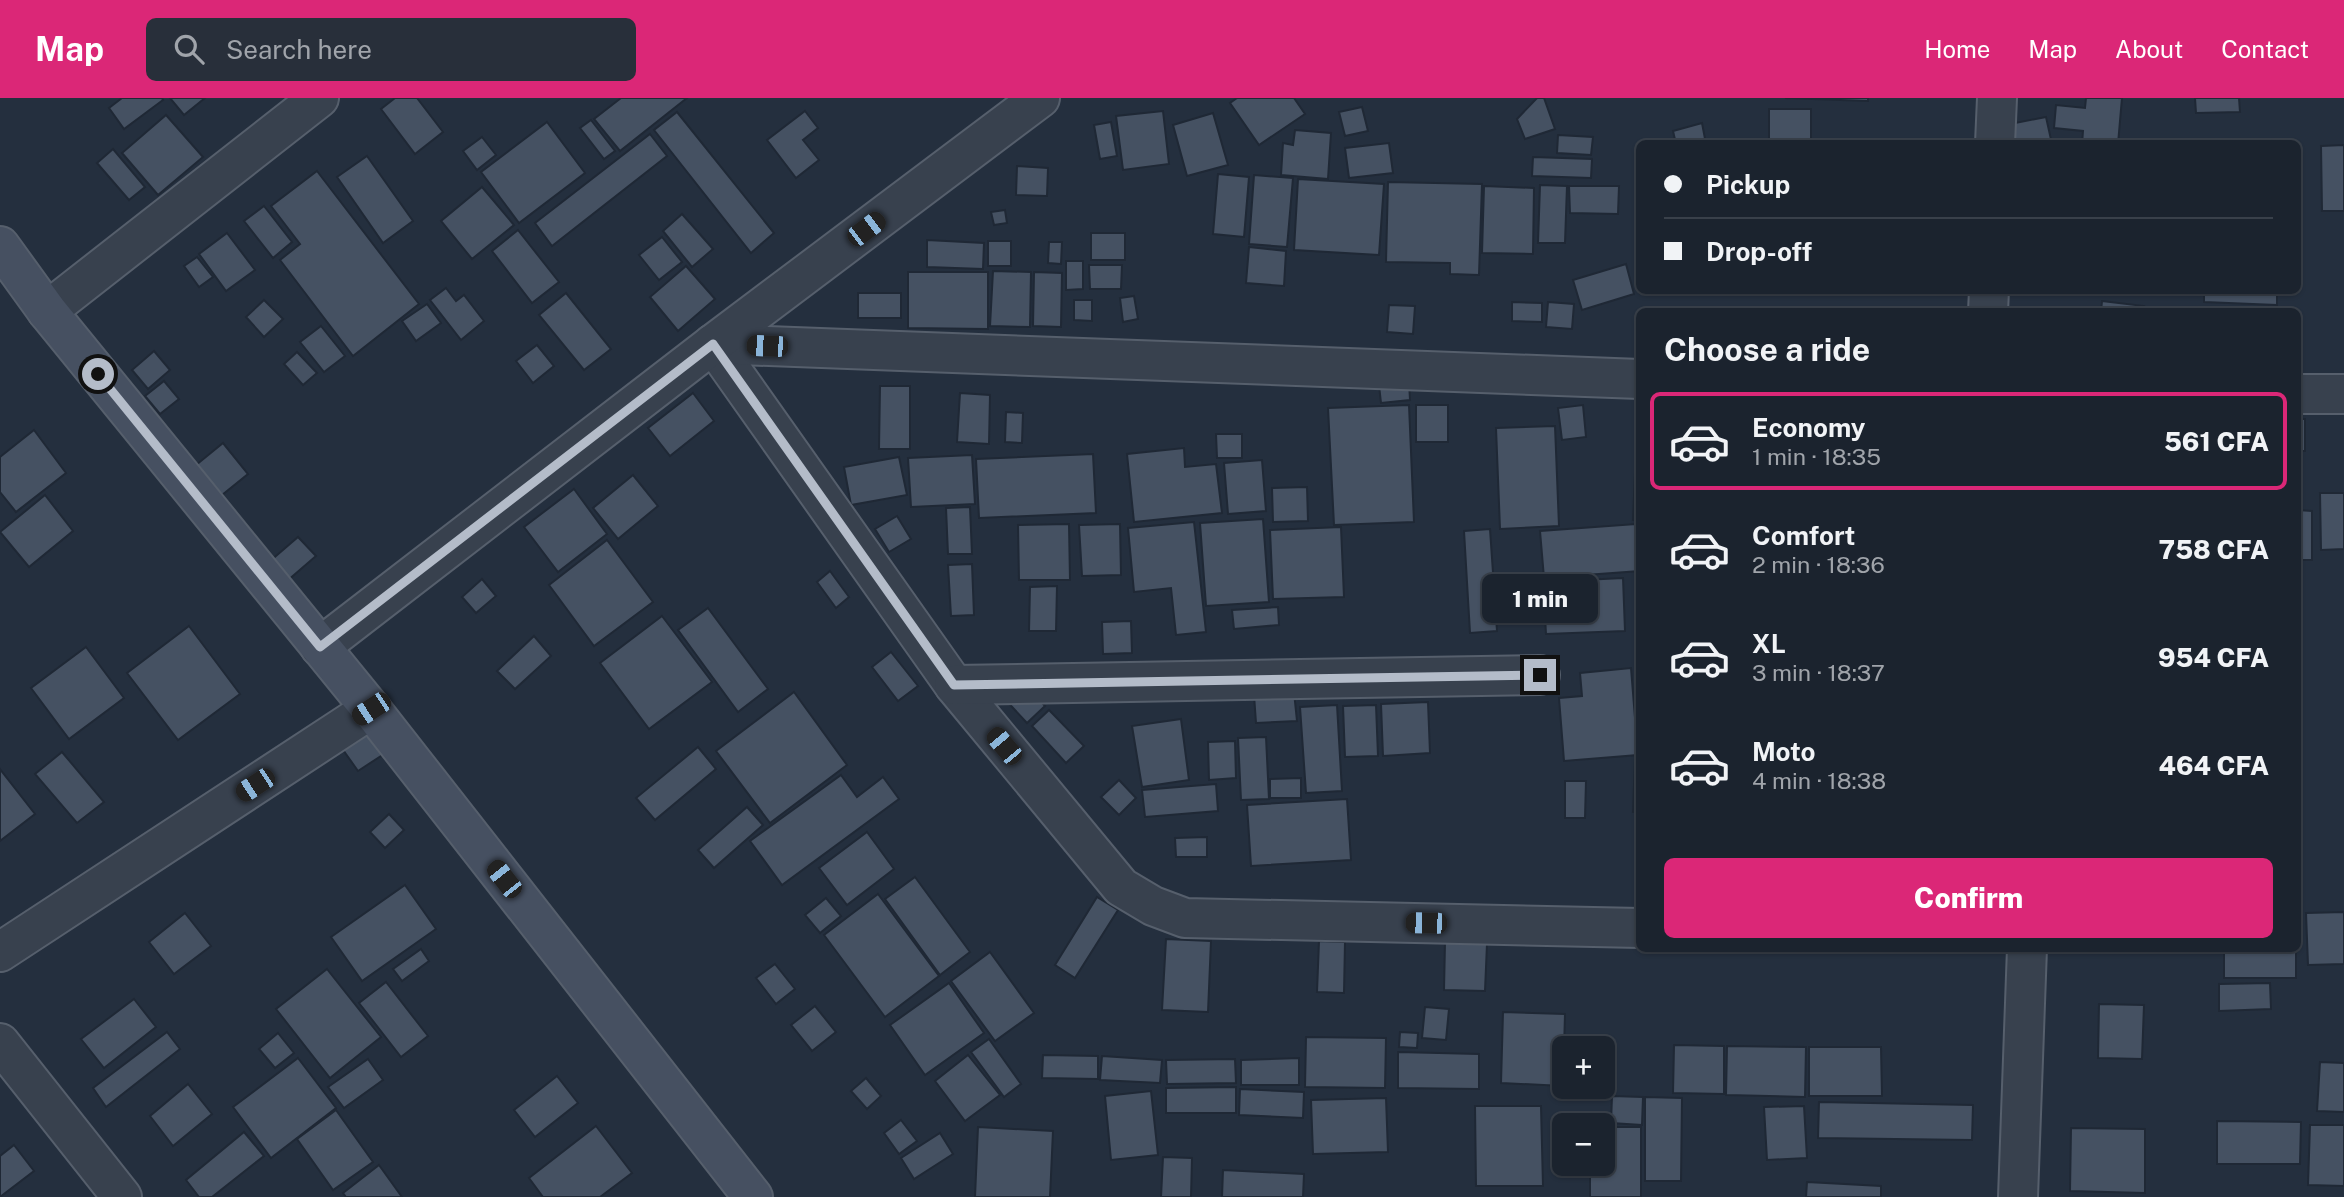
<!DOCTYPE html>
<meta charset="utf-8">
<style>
body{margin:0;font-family:"Public Sans",sans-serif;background:#282f3a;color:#f1f3f6;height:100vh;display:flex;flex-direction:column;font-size:26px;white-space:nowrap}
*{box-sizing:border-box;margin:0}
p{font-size:23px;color:#a0a4aa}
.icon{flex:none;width:38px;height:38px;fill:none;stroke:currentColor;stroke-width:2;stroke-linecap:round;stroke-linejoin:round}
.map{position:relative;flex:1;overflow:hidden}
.side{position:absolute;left:1636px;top:210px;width:665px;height:644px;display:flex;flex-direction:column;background:#1b232e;border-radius:10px;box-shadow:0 2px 5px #0004,0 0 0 2px #39404a}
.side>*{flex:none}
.guide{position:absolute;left:1636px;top:42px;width:665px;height:154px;border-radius:10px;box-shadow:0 2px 5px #0004,0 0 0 2px #39404a;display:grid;align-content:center;height:154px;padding:0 28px;background:#1b232e}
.buttons{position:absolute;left:1552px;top:938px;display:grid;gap:14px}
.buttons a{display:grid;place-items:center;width:63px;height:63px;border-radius:10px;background:#1b232e;box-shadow:0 2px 5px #0004,0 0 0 2px #39404a;font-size:35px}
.end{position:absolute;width:32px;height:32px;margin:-16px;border:9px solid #b4bcc9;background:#111;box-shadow:0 0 0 4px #111}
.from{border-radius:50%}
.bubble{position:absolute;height:49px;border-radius:10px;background:#1b232e;box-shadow:0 2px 5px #0004,0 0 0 2px #39404a;font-size:23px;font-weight:800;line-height:49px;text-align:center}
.car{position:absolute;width:21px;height:42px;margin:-21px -10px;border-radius:9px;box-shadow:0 0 5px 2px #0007;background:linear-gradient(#222 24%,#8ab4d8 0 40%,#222 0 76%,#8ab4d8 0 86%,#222 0)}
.guide b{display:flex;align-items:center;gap:24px;height:66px;font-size:26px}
.guide b+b{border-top:2px solid #39404a}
.guide i{width:18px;height:18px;background:#f1f3f6}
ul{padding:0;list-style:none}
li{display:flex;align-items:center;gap:21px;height:98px;margin:0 14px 10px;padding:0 14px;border:4px solid transparent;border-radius:10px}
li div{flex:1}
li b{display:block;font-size:26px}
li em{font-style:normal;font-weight:800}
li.current{border-color:#db2777}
li>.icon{width:63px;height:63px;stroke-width:1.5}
h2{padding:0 28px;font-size:32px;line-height:84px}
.primary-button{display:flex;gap:14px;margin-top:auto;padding:14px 28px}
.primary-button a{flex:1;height:80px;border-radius:10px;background:#db2777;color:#fff;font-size:28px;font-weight:800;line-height:80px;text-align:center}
header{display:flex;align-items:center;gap:42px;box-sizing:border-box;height:98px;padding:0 35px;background:#db2777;color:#fff}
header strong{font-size:33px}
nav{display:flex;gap:38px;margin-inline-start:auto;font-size:24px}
.search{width:490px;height:63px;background:#282f3a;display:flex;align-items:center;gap:18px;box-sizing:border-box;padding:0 24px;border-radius:10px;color:#a0a4aa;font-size:26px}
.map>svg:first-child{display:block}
</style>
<header>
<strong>Map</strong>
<div class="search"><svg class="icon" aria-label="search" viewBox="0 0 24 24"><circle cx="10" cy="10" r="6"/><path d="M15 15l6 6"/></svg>Search here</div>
<nav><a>Home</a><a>Map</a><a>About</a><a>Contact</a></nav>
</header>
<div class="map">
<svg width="2344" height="1099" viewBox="0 0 2344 1099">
<rect width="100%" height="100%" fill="#242f3e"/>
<!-- building -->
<g fill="#455162" stroke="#1f2835" stroke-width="2">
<path d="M122,0H162L163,2L124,31L109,10Z"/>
<path d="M170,0H205L184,17Z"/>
<path d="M395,0H417L443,34L415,56L381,11Z"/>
<path d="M621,0H687L620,53L594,21Z"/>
<path d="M1237,0H1294L1305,16L1259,47L1230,5Z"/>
<path d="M1537,0H1544L1555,31L1525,41L1517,21Z"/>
<path d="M1785,0H1868V3Z"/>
<path d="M2086,0H2122L2118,46H2082L2083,33L2054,30L2056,7L2085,10Z"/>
<path d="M2195,0H2239L2240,14L2196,15Z"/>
<path d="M1362,9L1368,33L1345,38L1339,14Z"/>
<rect x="1769" y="11" width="42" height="35"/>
<path d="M805,13L818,30L803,42L819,62L796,80L767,42Z"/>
<path d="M1163,13L1169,66L1123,72L1116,18Z"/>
<path d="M677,14L774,135L751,155L654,32Z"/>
<path d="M1213,15L1228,67L1187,78L1173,27Z"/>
<path d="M166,17L203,59L158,97L122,55Z"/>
<path d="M2046,19L2052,46H2008L2005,27Z"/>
<path d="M591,22L615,53L604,61L580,30Z"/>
<path d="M547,24L585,75L519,125L481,74Z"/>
<path d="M1111,24L1117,58L1100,61L1094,27Z"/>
<path d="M1702,25L1706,46H1676L1673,33Z"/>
<path d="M1295,32L1331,35L1328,81L1281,77L1283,45L1293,47Z"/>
<path d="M650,36L667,58L552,148L535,125Z"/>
<path d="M1558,37L1593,39L1591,57L1557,55Z"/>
<path d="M482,39L496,57L477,72L463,53Z"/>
<path d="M1389,45L1393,75L1349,80L1345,50Z"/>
<path d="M2344,47V113H2322L2321,48Z"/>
<path d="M113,51L145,89L129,102L97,65Z"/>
<path d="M367,58L413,123L383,145L337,79Z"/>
<path d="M1533,59L1592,61L1591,80L1532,78Z"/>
<path d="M1017,68L1048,70L1047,98L1016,97Z"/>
<path d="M317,73L419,206L353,258L280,162L300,146L271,108Z"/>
<path d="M1218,76L1249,79L1244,139L1213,136Z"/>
<path d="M1254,77L1293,80L1287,149L1249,146Z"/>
<path d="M1298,81L1384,86L1379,157L1294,152Z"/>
<path d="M1388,84L1482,86L1479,177L1450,176V165L1386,164Z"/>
<path d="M1540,87L1567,88L1565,145H1538Z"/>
<path d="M1484,88L1534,90L1533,156L1482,155Z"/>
<path d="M1569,88H1619L1618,116L1570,115Z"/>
<path d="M482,89L514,127L472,161L441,123Z"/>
<path d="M264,108L292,144L273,160L244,123Z"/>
<path d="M1005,112L1007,125L994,127L991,114Z"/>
<path d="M682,116L713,151L692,169L663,133Z"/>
<path d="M518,132L559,184L532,205L492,153Z"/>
<path d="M227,135L255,172L226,193L199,156Z"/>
<rect x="1091" y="135" width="34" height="27"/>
<path d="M662,139L682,164L659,182L639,157Z"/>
<path d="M927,142L984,145L983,171L927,169Z"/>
<rect x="988" y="143" width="23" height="25"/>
<path d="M1049,144H1062L1061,166L1048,165Z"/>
<path d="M1249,149L1286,153L1284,188L1246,185Z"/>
<path d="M197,159L213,179L199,189L184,168Z"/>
<path d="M1066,163H1083V191L1066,192Z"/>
<path d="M1626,166L1634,196L1582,212L1573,182Z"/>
<path d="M1089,167H1122L1121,191H1090Z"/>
<path d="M686,168L715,201L678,233L650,199Z"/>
<path d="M993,173L1031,174L1030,229L990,228Z"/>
<path d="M908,174H988V231L908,230Z"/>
<path d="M1034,174L1062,175L1061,229L1033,228Z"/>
<path d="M446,190L456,203L464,197L484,223L461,242L430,202Z"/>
<path d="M2204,192H2277V207L2204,204Z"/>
<path d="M566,195L611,251L584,272L539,217Z"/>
<rect x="858" y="195" width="43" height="25"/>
<path d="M1134,198L1138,221L1123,224L1120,200Z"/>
<path d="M264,202L283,221L264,239L246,219Z"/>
<path d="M1074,202H1092V223L1074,222Z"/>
<path d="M2102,203L2144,208L2143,214H2101Z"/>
<path d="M1512,204L1542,205V224L1512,223Z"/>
<path d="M1548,204L1574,206L1572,231L1546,229Z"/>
<path d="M427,206L441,225L416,243L402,223Z"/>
<path d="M1389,207L1415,208L1413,236L1387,234Z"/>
<path d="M321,228L345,258L324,274L300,244Z"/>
<path d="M537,247L554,268L533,285L516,263Z"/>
<path d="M154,253L170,272L148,291L132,272Z"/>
<path d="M297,254L317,275L303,287L284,266Z"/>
<path d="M164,283L179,301L160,316L145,298Z"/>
<path d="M1409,283L1410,302L1381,305L1379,287Z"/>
<path d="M880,288H910V351H879Z"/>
<path d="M693,295L714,323L670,358L648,330Z"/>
<path d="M960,295L990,297L989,346L957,344Z"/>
<path d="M1409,307L1414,424L1334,427L1328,310Z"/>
<rect x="1416" y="307" width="32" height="37"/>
<path d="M1583,307L1586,339L1562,342L1558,310Z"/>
<path d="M1006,314L1023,315L1022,345L1005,344Z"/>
<rect x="2298" y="321" width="7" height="32"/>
<path d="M1555,328L1559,428L1500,431L1496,330Z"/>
<path d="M34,332L66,375L16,414L0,394V359Z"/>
<path d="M1216,336H1242V360H1217Z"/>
<path d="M223,345L248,376L222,397L196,367Z"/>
<path d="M1184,350L1185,369L1216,366L1222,415L1134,424L1127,356Z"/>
<path d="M1093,356L1096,415L979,420L976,361Z"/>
<path d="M972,357L975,406L911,409L908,360Z"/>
<path d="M899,359L907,397L851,407L844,369Z"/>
<path d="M1262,362L1266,413L1228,416L1224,365Z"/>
<path d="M1635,375H1640V423L1633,422Z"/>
<path d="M633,377L658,408L618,441L593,410Z"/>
<path d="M1307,389L1308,423L1273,424L1272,390Z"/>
<path d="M574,391L607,436L558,474L524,429Z"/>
<path d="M2320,395H2344V451L2321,452Z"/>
<path d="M45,397L73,433L29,469L0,434Z"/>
<path d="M970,409L972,456H948L946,410Z"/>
<path d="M2298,412L2312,413V462H2298Z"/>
<path d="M897,418L911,441L889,454L875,431Z"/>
<path d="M1263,421L1269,504L1206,508L1200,425Z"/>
<path d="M1194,424L1206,534L1176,537L1171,490L1134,494L1128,430Z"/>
<path d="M1069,426L1070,482H1019L1018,427Z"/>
<path d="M1120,426L1121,477L1082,478L1079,427Z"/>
<path d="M1636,426L1640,473L1544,480L1540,433Z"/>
<path d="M1341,429L1344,499L1273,501L1270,432Z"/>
<path d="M1490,431L1497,533L1470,535L1464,433Z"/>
<path d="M298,439L316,458L287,483L269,464Z"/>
<path d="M607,442L653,504L594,548L549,487Z"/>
<path d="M972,466L974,517L951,518L948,467Z"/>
<path d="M830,473L849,499L836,510L817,484Z"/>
<path d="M1623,480L1625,533L1546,536L1543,484Z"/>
<path d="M482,481L496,498L476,515L462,499Z"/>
<path d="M1057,488L1056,533H1029L1030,489Z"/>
<path d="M1278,509L1279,527L1234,531L1232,512Z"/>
<path d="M708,510L768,591L738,614L678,532Z"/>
<path d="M662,518L712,584L649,631L600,565Z"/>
<path d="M1131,523L1132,555L1103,556L1102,524Z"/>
<path d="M189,528L240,596L178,642L127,575Z"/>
<path d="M534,538L551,558L515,591L497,573Z"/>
<path d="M86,549L124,600L69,641L31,590Z"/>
<path d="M891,554L918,588L898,603L872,569Z"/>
<path d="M1631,570L1638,657L1564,663L1559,600L1582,598L1580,575Z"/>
<path d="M794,594L847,667L770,725L716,653Z"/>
<path d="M1033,594L1045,608L1027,625L1002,598Z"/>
<path d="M1294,594L1297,623L1256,625L1254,597Z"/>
<path d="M1428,604L1430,655L1383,658L1381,606Z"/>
<path d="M1337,607L1342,693L1306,695L1300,609Z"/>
<path d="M1376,607L1378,658L1345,659L1343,608Z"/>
<path d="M1049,612L1084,648L1066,665L1032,628Z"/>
<path d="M1181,621L1189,682L1142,689L1132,628Z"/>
<path d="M367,631L384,656L358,673L341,649Z"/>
<path d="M1266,639L1269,701L1241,702L1238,640Z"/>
<path d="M1235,643L1236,680L1209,682L1208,644Z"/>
<path d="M698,649L716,671L655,722L636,700Z"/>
<path d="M62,654L104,704L77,725L35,676Z"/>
<path d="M1635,661H1640V714H1633Z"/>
<path d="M0,671L35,716L0,743Z"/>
<path d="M841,677L857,699L883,679L899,701L782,787L750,743Z"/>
<path d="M1301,680V700H1270V681Z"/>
<path d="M1119,682L1136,700L1119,717L1101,699Z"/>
<path d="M1565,683H1586L1585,720H1565Z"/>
<path d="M1216,686L1218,713L1145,719L1142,692Z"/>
<path d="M1347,701L1351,762L1251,768L1247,707Z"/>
<path d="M747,709L763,727L714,770L698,752Z"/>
<path d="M389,716L404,732L385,750L370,734Z"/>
<path d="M867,734L894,771L847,807L819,770Z"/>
<path d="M1207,739V759H1176L1175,740Z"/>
<path d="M915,779L970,854L940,877L885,801Z"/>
<path d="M405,787L436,831L362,883L331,839Z"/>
<path d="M878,796L939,878L885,919L824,837Z"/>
<path d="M1097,799L1118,812L1075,880L1055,867Z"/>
<path d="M826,800L841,818L820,835L805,817Z"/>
<path d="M2344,814V866L2308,867L2306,815Z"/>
<path d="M185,815L211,848L174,876L149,844Z"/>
<path d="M1166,841L1211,843L1208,914L1162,912Z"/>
<path d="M1319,843L1345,844L1344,895L1317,894Z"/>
<path d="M1445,844L1487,846L1485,893L1444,892Z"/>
<rect x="2224" y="850" width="72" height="30"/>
<path d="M421,851L429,863L402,883L393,871Z"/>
<path d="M990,854L1034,915L995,943L951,883Z"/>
<path d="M775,866L795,891L776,906L756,880Z"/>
<path d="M327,871L381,939L330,980L276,911Z"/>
<path d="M386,884L428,938L401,959L359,905Z"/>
<path d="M949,885L984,935L925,977L890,927Z"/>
<path d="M2270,885L2271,911L2219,913V886Z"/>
<path d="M134,901L156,929L104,970L81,941Z"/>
<path d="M2099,906L2144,907L2142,961L2098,960Z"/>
<path d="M815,908L836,934L812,953L791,927Z"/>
<path d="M1425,909L1449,911L1446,942L1422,940Z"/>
<path d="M1503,914L1565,916L1563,988L1501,985Z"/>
<path d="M167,934L180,951L106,1009L93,990Z"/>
<path d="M1400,934L1418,935L1417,950L1399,949Z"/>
<path d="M278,935L294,955L275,970L259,951Z"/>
<path d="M1306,939L1386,940L1385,990L1305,989Z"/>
<path d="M989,941L1021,986L1004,999L971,954Z"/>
<path d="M1674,947L1724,948V996L1673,995Z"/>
<path d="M1727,948L1806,949L1805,999L1726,997Z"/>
<path d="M1809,949H1881L1882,998H1809Z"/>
<path d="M1398,954L1479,956V991L1398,990Z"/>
<path d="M968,957L1000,997L965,1023L935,983Z"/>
<path d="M1043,957L1098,958V981L1042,980Z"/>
<path d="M1102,958L1162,962L1160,985L1100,982Z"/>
<path d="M298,960L336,1010L271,1060L233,1009Z"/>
<path d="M1299,960V987H1241V962Z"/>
<path d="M368,961L383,982L344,1010L328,989Z"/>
<path d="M1235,961L1236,985L1167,986L1166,962Z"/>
<path d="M2320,964L2344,965V1014L2317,1013Z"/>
<path d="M557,978L578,1005L535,1039L514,1012Z"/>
<path d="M866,980L881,998L867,1011L851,993Z"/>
<path d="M188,986L212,1016L173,1048L150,1018Z"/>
<path d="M1236,989V1015H1166V990Z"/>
<path d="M1240,991L1304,994L1303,1020L1239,1017Z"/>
<path d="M1151,993L1158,1057L1111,1062L1105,998Z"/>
<path d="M1612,998L1643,999L1642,1027L1611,1025Z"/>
<path d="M1645,999L1682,1000L1681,1083H1645Z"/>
<path d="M1386,1000L1388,1054L1313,1056L1311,1002Z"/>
<path d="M1819,1004L1973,1007L1972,1042L1818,1040Z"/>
<path d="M1475,1008H1541L1543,1088H1476Z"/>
<path d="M1804,1008L1807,1060L1767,1062L1764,1009Z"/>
<path d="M336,1012L373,1064L333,1092L297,1041Z"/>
<path d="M901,1022L917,1043L899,1056L884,1035Z"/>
<path d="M2217,1023L2301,1024L2300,1066H2217Z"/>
<path d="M2310,1027H2344V1088L2308,1087Z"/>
<path d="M596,1028L632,1075L600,1099H543L529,1080Z"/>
<path d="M978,1029L1053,1033L1050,1099H975Z"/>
<path d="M1603,1029H1641V1099H1590V1066H1603Z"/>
<path d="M2071,1030L2145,1031V1095L2070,1093Z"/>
<path d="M244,1034L264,1058L212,1099H199L186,1082Z"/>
<path d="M940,1035L953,1056L914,1081L901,1060Z"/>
<path d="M14,1047L34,1073L0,1099V1058Z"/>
<path d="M1163,1059L1192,1060L1191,1099H1161Z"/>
<path d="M379,1067L402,1099H346L343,1095Z"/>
<path d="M1223,1072L1304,1076L1303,1099H1222Z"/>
<path d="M1807,1084L1881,1088V1099H1806Z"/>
</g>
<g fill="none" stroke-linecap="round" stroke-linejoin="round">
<defs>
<g id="street">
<path d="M1995,46L1997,0"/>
<path d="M47,213L319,0"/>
<path d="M1988,214L1989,192"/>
<path d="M713,246L954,587L1121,789L1153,808L1185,820L1640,830"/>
<path d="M713,246L1640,281"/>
<path d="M2298,296H2344"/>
<path d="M320,549L713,246L1040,0"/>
<path d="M954,587L1540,577"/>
<path d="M0,854L371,611"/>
<path d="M0,945L122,1099"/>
<path d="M2018,1099L2027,850"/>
</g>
<path id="secondary" d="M0,148L47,213L371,611L753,1099"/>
</defs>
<!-- street casing -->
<use href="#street" stroke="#565f6c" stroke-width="42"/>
<!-- secondary casing -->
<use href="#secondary" stroke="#565f6c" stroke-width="42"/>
<!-- street -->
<use href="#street" stroke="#38414e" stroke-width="38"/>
<!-- secondary -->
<use href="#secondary" stroke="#465061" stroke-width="38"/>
</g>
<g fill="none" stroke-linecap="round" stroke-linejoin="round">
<!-- route -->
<path stroke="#b4bcc9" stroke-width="9" d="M98,276L320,549L713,246L954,587L1540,577"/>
</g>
</svg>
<div class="buttons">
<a>+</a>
<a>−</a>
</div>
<i class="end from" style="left:98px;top:276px"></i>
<i class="end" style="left:1540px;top:577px"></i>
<div class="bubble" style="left:1482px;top:476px;width:116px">1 min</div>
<i class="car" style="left:866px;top:131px;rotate:53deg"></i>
<i class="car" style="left:767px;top:248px;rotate:272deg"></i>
<i class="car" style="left:371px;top:611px;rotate:237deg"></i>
<i class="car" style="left:1004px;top:648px;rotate:320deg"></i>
<i class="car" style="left:255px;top:687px;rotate:237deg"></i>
<i class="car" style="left:504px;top:781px;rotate:322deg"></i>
<i class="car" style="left:1426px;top:825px;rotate:271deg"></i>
<div class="guide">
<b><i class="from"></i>Pickup</b>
<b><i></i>Drop-off</b>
</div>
<section class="side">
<h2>Choose a ride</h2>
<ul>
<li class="current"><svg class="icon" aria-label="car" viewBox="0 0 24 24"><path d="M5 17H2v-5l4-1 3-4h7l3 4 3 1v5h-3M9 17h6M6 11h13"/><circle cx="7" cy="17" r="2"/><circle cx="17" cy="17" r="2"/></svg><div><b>Economy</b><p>1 min · 18:35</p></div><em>561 CFA</em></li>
<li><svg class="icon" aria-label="car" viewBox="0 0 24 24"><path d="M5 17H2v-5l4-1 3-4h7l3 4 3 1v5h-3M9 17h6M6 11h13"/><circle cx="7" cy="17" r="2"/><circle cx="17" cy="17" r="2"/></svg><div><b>Comfort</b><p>2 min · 18:36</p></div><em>758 CFA</em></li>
<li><svg class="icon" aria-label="car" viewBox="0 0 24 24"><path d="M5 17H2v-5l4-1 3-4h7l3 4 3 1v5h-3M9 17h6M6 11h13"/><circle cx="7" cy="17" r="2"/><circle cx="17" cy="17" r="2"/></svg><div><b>XL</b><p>3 min · 18:37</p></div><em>954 CFA</em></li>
<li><svg class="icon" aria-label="car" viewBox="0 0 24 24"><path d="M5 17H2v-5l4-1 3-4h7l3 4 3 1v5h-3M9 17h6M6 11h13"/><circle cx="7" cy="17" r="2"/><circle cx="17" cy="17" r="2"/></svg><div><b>Moto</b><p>4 min · 18:38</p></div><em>464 CFA</em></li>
</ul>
<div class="primary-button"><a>Confirm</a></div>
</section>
</div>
